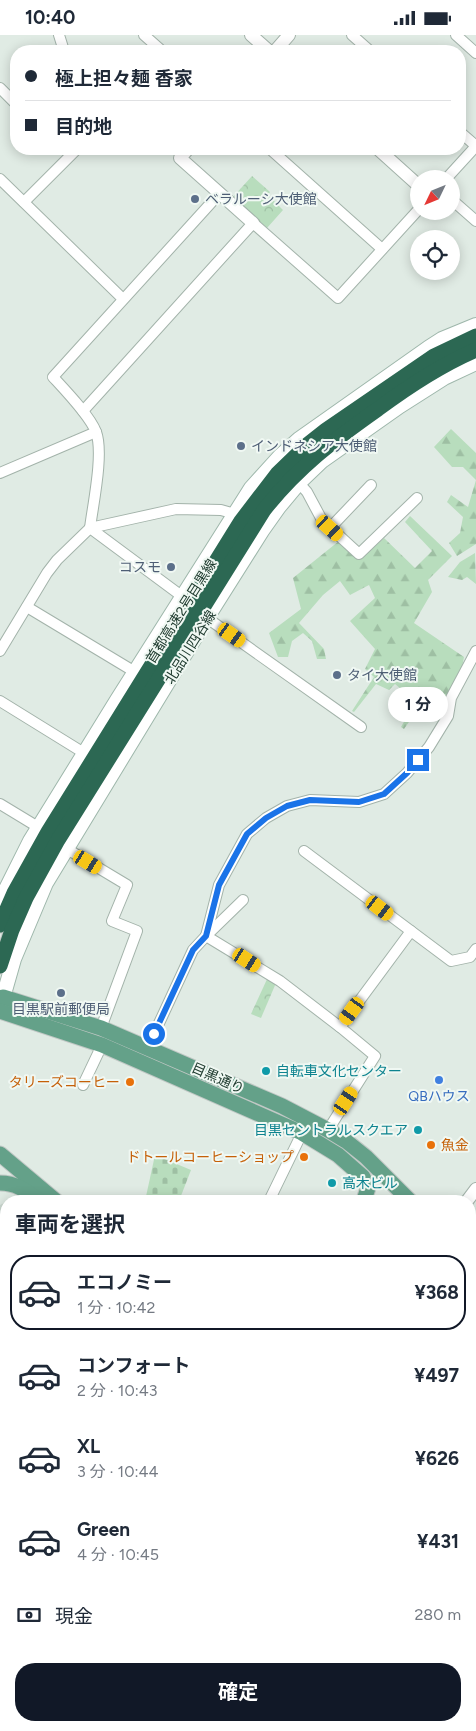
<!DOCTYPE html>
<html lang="ja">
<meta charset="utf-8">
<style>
body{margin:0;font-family:Figtree,"Noto Sans JP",sans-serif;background:#f2f2f3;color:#1f2937;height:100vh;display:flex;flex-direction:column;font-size:19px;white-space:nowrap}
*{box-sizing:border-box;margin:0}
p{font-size:16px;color:#747a83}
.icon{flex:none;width:28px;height:28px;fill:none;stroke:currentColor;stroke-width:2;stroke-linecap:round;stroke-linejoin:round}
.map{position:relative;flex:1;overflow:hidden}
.panel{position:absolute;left:0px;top:1160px;width:476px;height:536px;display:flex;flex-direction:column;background:#fff;border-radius:20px 20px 0 0;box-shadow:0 2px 12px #0003}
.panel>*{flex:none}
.banner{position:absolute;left:10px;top:10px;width:456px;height:110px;border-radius:20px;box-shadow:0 2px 12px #0003;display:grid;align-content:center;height:110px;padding:0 15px;background:#fff}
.needle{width:32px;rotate:227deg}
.fabs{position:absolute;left:410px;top:135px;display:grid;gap:10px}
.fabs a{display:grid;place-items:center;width:50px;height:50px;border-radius:50%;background:#fff;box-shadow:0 2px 12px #0003;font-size:25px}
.end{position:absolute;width:22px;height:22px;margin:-11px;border:6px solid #1a73e8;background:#fff;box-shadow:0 0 0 2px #fff}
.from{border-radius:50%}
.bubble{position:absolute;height:35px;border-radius:18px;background:#fff;box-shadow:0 2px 12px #0003;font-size:16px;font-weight:700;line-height:35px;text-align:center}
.car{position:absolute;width:15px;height:30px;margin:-15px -8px;border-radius:6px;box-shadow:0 0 4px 1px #0007;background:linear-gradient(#f5c518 24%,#345 0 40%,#f5c518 0 76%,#345 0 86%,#f5c518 0)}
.banner b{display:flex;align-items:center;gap:18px;height:48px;font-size:19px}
.banner b+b{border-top:1px solid #e0e1e3}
.banner i{width:12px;height:12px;background:#1f2937}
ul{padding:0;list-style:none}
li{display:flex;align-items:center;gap:15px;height:75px;margin:0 10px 8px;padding:0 5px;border:2px solid transparent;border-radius:20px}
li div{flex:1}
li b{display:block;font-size:19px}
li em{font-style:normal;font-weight:700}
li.active{border-color:#111827}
li>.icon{width:45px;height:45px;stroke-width:1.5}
h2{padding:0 15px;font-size:22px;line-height:60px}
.pay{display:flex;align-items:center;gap:12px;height:55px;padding:0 15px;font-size:19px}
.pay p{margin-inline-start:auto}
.primary-button{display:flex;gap:10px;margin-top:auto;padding:10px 15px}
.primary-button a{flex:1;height:58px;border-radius:20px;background:#111827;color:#fff;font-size:20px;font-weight:700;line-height:58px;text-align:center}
.status{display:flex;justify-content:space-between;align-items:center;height:35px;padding:0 25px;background:#fff;direction:ltr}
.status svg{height:14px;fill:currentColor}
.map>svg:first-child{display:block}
</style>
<div class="status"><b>10:40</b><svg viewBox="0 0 49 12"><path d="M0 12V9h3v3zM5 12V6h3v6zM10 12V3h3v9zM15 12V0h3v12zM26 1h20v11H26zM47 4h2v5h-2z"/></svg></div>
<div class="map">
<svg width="476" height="1696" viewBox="0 0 476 1696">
<defs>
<pattern id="forest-firs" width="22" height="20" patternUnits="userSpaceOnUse" patternTransform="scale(1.25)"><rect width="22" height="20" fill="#b8ddbd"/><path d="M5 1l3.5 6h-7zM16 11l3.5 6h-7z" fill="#9ebfa3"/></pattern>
<pattern id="cemetery-stones" width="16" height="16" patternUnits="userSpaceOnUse" patternTransform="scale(1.25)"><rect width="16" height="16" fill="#b8ddbd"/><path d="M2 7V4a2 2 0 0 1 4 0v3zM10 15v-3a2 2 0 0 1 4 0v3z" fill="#9ebfa3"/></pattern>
<pattern id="park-crowns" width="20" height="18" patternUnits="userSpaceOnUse" patternTransform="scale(1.25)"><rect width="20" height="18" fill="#b8ddbd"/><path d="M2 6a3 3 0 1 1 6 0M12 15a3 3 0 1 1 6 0" fill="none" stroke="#9ebfa3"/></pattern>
</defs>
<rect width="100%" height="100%" fill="#e0ebe4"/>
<!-- built -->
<path fill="#cedbd3" d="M6,1167V1275L0,1276V1170Z"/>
<!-- forest -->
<g fill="url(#forest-firs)">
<path d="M451,394L476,418V509L457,521L449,508L460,498L463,482L447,467L451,460L468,472L476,445L463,432H452L434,412Z"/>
<path d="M410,481L452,521L428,545L432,557L414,588L464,622L462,633L444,665H425L420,675L418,674L404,694L401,692L413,671L408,667L412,663L395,649L389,655L376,649L354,677L352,676L374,642L365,634L375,614L350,586L375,563L369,550L350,560L340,546L323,560L299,588L324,614L326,624H317L312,606L303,598L292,606L288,622H278L269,598L301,574L293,543L339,506L361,524L384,503L415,533L432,516L405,487Z"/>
<path d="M475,518L476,549L467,542L462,545L448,542L460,527Z"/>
</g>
<!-- cemetery -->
<path fill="url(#cemetery-stones)" d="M155,1120L191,1135L179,1166H145Z"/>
<!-- park -->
<g fill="url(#park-crowns)">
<path d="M252,141L270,157L268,160L283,175L267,193L233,162Z"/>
<path d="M268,942L276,948L261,983L251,979Z"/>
</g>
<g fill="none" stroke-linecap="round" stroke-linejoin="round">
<defs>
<g id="minor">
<path d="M59,0L64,16"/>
<path d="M144,0L162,16"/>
<path d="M352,0L370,16"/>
<path d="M456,0L476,18"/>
<path d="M0,53L16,69"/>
<path d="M460,97L476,111"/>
<path d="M270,114L382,214"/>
<path d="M0,144L123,264"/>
<path d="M446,144L476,111"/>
<path d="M451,164L476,186"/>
<path d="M24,167L77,114"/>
<path d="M83,376L253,188L338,263L419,174"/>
<path d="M0,438L96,397"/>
<path d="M299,448L307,457L322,485L359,519L417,463"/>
<path d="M90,493C93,469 104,418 96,397C90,381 65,355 53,342L220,158"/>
<path d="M90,493L183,562"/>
<path d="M330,493L371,450"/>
<path d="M27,572L135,637"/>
<path d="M207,583L361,692"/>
<path d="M0,616L47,538L57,525L90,493L176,474L221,475L235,479"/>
<path d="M0,666L84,718"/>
<path d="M0,769L38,792"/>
<path d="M67,814L127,850L112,886L137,896L101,993"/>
<path d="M304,816L451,926L470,922L476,914"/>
<path d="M206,901L219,850L247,799L266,783L287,771L310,765L359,767L384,759L407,738L429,712L448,681L451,663L476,616"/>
<path d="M206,901L280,946L340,992"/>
<path d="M148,1012L193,915L206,901L243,865"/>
<path d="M83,1050L102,1010"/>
<path d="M328,1095L375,1021L340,992L411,896"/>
<path d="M269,1166L302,1098"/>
<path d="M0,1681L6,1682"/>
<path d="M53,1690L90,1696"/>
<path d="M266,1690L277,1696"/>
<path d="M105,1696L110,1690"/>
</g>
<g id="tertiary">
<path d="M251,0L269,16"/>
<path d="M275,16L289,0"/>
<path d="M188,114L180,123L253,188"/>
<path d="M378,114L419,151"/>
<path d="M467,1166L476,1154"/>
<path d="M470,1298L473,1293L476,1292"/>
<path d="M470,1321L476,1311"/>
<path d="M259,1696L262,1690"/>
</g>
<g id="secondary">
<path d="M0,866L30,806L117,665L251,453L280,421L299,404L428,313L442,304L476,290"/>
<path d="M0,973L14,924L46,848L207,583L262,496L279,472L299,448L322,426L400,371L444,343L476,328"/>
</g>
<g id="primary">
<path d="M3,962L101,993L282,1071L328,1095L346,1106L366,1122L410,1166"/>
<path d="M0,976L102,1010L302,1098L338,1120L363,1142L368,1153L364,1165"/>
<path d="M0,1119L56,1166"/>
<path d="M0,1148C16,1148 25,1155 37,1164"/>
<path d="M470,1479L476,1484"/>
</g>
<g id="motorway">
<path d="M0,890L14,858L48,797L241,486L277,439L307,410L326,395L434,321L476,301"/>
<path d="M0,931L12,895L26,863L58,805L264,475C298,432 334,405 378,374C409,351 441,330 476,315"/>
</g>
</defs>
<!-- minor casing -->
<use href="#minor" stroke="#a3b3aa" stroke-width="12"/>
<!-- tertiary casing -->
<use href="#tertiary" stroke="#a3b3aa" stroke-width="14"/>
<!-- secondary casing -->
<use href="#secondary" stroke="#9eb7ab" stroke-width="16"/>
<!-- primary casing -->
<use href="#primary" stroke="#c1c8c5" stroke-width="17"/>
<!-- motorway casing -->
<use href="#motorway" stroke="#c1c8c5" stroke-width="17"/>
<!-- minor -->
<use href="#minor" stroke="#fff" stroke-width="10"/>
<!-- tertiary -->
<use href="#tertiary" stroke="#fff" stroke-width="12"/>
<!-- secondary -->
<use href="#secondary" stroke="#fff" stroke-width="14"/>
<!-- primary -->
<use href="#primary" stroke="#64a189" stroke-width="15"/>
<!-- motorway -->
<use href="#motorway" stroke="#2c6853" stroke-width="15"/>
<!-- rail -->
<g stroke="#5b776b" stroke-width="3" stroke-dasharray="10 5" stroke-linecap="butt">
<path d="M121,1696L127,1690"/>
<path d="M132,1696L137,1690"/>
<path d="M153,1696L157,1690"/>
</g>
<defs>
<path id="primary-bridge" d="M470,1228L476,1235"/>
</defs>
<!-- primary-bridge casing -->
<use href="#primary-bridge" stroke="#c1c8c5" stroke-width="17" stroke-linecap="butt"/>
<!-- primary-bridge -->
<use href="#primary-bridge" stroke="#64a189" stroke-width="15"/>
</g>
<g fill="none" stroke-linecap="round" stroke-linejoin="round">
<!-- route -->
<path stroke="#1a73e8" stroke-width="6" d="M154,999L193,915L206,901L219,850L247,799L266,783L287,771L310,765L359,767L384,759L407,738L418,725"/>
</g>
<!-- markers -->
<g fill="#5c6f8a" stroke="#f0f8f3" stroke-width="2">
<circle cx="195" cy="164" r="5"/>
<circle cx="241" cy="411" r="5"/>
<circle cx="171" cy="532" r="5"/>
<circle cx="337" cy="640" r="5"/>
<circle cx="61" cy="958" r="5"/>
</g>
<g fill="#0f9aa8" stroke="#f0f8f3" stroke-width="2">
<circle cx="266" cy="1036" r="5"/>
<circle cx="418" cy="1095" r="5"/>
<circle cx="332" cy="1148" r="5"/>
</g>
<circle fill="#3f7fe0" stroke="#f0f8f3" stroke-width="2" cx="439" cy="1045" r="5"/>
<g fill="#e8710a" stroke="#f0f8f3" stroke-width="2">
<circle cx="130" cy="1047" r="5"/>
<circle cx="431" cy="1110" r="5"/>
<circle cx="304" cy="1122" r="5"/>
</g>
<g text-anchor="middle" stroke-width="4" stroke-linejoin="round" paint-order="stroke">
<!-- service labels -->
<g font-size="14" fill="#4e5e75" stroke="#f0f8f3" text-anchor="start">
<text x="205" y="169">ベラルーシ大使館</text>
<text x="251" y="416">インドネシア大使館</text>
<text x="161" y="537" text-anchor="end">コスモ</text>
<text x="347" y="645">タイ大使館</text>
<text x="61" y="979" text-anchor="middle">目黒駅前郵便局</text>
</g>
<!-- street labels -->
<g font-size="14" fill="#203c30" stroke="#f0f8f3">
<text transform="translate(181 576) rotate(-58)" y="5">首都高速2号目黒線</text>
<text transform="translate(190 612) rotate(-58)" y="5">北品川四谷線</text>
<text transform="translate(218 1043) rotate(24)" y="5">目黒通り</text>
</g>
<!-- culture labels -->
<g font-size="14" fill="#0d838f" stroke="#f0f8f3" text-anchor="start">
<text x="276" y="1041">自転車文化センター</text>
<text x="408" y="1100" text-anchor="end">目黒セントラルスクエア</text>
<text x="342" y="1153">高木ビル</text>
</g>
<!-- food labels -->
<g font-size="14" fill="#c56008" stroke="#f0f8f3" text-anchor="end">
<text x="120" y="1052">タリーズコーヒー</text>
<text x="441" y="1115" text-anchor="start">魚金</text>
<text x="294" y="1127">ドトールコーヒーショップ</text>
</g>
<!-- shop labels -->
<g font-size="14" fill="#366cbe" stroke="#f0f8f3">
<text x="439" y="1066">QBハウス</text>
</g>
</g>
</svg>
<div class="fabs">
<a><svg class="needle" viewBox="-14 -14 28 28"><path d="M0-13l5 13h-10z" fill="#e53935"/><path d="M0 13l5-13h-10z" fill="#747a83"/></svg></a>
<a><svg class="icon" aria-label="locate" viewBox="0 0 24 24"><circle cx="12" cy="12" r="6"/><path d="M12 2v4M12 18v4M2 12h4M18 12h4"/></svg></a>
</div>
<i class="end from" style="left:154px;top:999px"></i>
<i class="end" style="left:418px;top:725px"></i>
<div class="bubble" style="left:388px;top:652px;width:60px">1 分</div>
<i class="car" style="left:330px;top:493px;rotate:132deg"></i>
<i class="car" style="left:232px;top:600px;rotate:125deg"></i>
<i class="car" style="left:88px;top:827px;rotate:121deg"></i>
<i class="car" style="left:380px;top:873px;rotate:127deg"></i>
<i class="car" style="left:247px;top:925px;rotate:123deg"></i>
<i class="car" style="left:352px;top:976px;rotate:216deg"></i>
<i class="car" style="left:346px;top:1066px;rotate:33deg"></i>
<div class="banner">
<b><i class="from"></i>極上担々麺 香家</b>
<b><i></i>目的地</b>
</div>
<section class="panel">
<h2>車両を選択</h2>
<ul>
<li class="active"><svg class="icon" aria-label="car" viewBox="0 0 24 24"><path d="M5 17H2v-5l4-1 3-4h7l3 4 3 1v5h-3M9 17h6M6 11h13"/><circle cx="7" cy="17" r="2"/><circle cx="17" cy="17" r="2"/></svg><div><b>エコノミー</b><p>1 分 · 10:42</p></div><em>¥368</em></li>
<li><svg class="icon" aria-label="car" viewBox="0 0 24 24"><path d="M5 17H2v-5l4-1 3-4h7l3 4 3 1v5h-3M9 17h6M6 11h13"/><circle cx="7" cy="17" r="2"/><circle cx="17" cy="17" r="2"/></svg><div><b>コンフォート</b><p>2 分 · 10:43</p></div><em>¥497</em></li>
<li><svg class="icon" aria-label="car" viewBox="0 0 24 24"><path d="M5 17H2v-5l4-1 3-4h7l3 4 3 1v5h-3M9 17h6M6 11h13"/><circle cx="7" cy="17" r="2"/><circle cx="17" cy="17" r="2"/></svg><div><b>XL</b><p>3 分 · 10:44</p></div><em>¥626</em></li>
<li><svg class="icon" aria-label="car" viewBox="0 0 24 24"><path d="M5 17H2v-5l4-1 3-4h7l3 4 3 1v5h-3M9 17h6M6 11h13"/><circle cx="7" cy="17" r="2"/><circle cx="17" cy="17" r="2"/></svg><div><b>Green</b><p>4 分 · 10:45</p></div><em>¥431</em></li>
</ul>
<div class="pay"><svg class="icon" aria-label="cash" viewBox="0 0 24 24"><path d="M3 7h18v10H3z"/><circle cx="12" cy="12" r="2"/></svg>現金<p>280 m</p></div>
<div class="primary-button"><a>確定</a></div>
</section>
</div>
